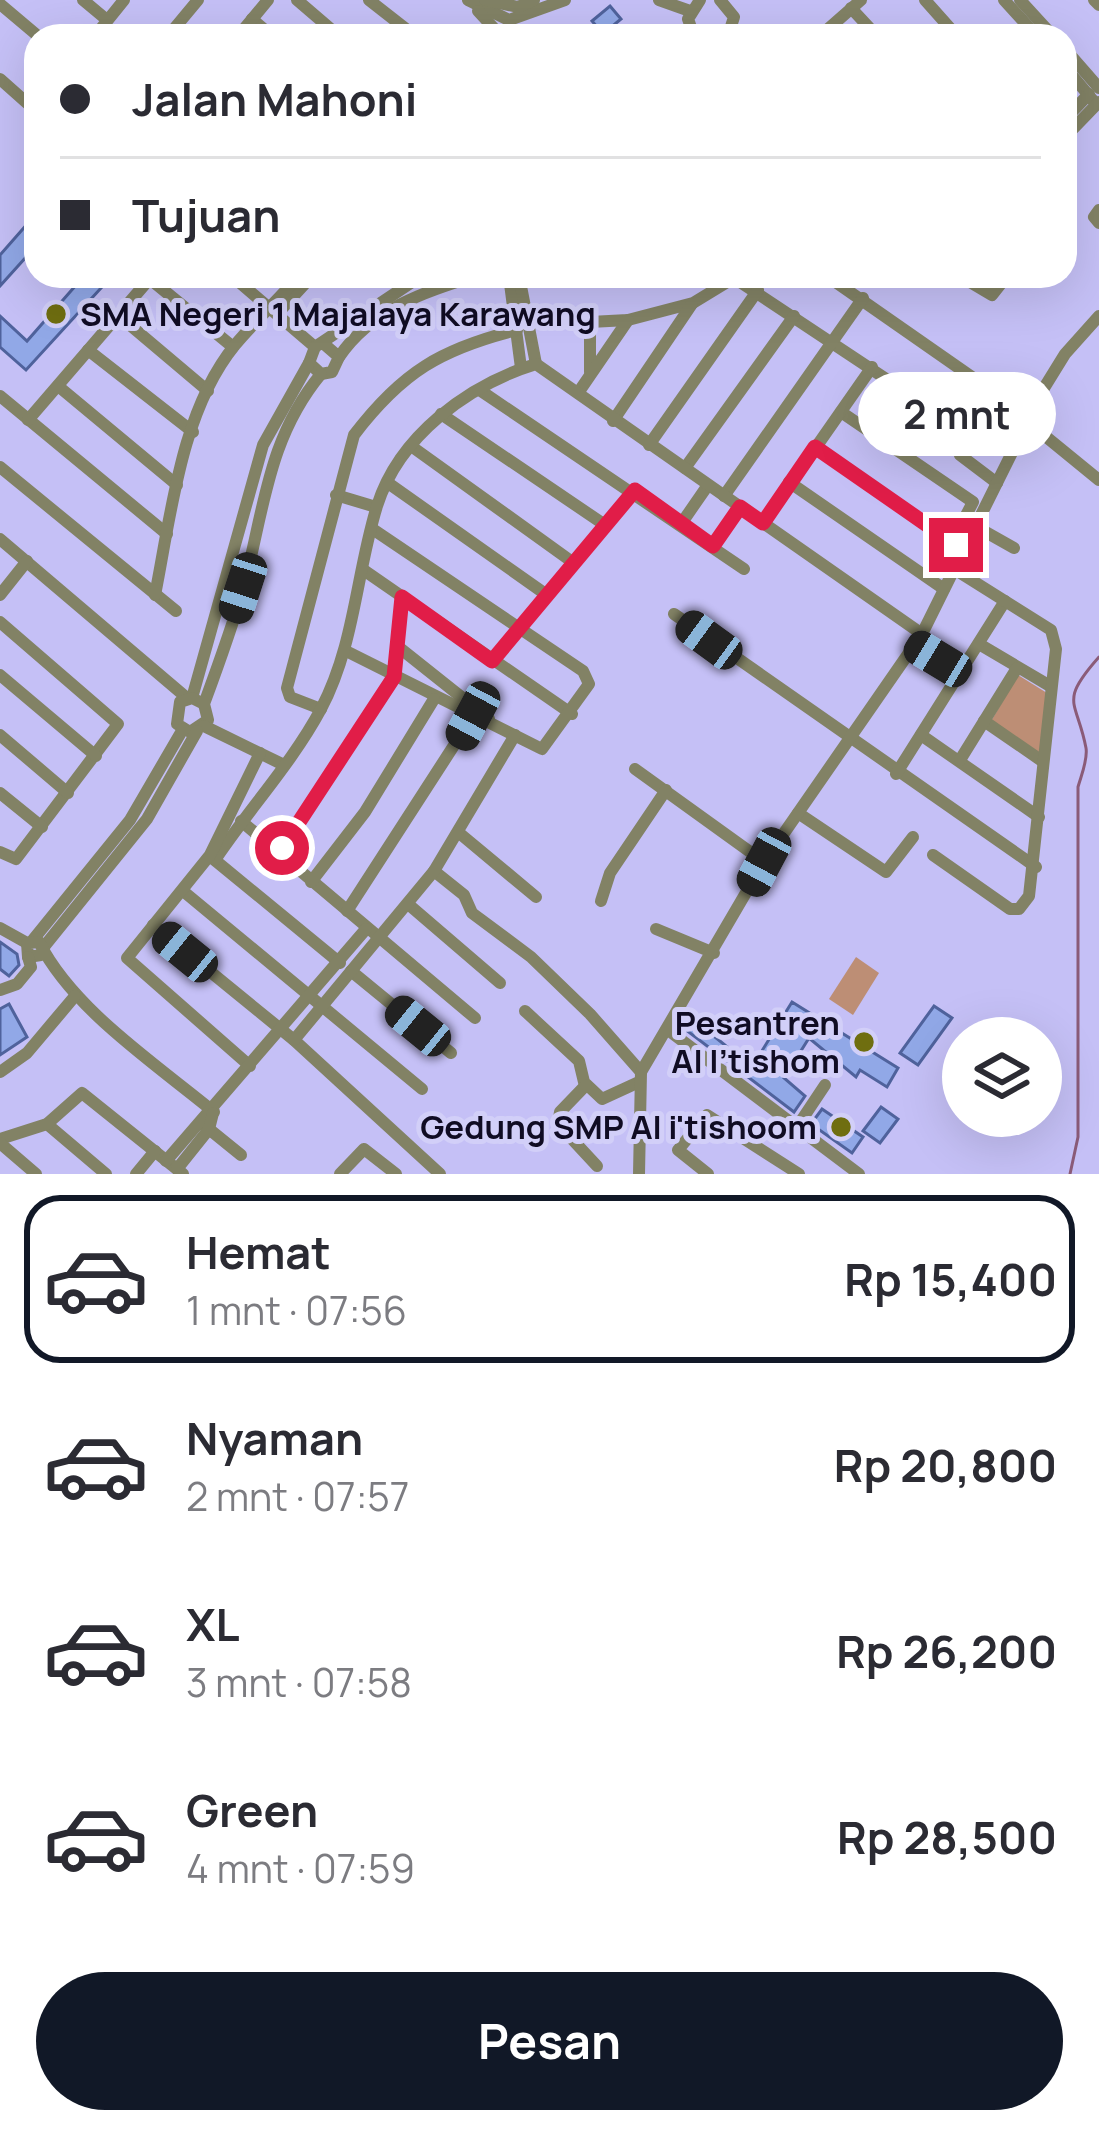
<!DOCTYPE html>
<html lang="id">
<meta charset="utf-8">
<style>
body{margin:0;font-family:Manrope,sans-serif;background:#f7f7f7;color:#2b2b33;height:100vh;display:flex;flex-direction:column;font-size:45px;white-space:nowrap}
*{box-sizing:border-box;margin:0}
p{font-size:39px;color:#7c7c81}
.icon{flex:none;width:66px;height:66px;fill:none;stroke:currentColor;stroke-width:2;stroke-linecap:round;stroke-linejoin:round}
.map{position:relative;height:1174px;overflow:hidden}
.panel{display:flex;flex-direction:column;background:#fff;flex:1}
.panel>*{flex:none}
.banner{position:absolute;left:24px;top:24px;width:1053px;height:264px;border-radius:36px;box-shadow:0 12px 48px #0002;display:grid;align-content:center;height:264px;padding:0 36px;background:#fff}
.controls{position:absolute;left:942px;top:1017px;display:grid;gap:24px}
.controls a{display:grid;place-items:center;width:120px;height:120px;border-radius:50%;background:#fff;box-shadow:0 12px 48px #0002;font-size:60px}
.end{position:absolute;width:54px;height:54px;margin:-27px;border:15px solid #e11d48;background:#fff;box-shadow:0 0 0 6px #fff}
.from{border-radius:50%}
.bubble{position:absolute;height:84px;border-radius:42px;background:#fff;box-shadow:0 12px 48px #0002;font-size:39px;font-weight:700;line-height:84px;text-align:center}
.car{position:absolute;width:36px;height:72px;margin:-36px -18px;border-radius:15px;box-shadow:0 0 9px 3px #0007;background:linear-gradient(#222 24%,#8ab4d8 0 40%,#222 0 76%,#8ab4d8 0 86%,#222 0)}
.banner b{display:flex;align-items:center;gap:42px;height:114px;font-size:45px}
.banner b+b{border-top:3px solid #e1e1e2}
.banner i{width:30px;height:30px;background:#2b2b33}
ul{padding:21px 0 0;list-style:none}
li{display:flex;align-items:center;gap:36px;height:168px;margin:0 24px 18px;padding:0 12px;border:6px solid transparent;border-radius:36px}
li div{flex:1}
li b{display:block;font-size:45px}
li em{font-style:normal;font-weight:700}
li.current{border-color:#111827}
li>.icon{width:108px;height:108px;stroke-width:1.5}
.action{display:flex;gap:24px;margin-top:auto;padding:24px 36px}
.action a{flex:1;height:138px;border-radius:72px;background:#111827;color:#fff;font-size:48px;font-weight:700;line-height:138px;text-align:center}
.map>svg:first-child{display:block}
</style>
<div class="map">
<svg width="1099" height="1174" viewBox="0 0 1099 1174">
<rect width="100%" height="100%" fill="#c5c0f6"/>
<!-- green -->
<g fill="#bd8e75">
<path d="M1018,675L1047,693L1040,755L990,723Z"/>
<path d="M856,957L879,973L853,1015L829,999Z"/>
</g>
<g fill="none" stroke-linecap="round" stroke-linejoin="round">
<!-- stream -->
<path stroke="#8a5b78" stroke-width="3" d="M1070,1174L1078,1137V787C1081,776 1088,760 1086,748C1077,700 1058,703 1099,657"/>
</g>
<!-- building -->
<g fill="#91a8e7" stroke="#4f629c" stroke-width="3">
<path d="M610,6L621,19L603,34L592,21Z"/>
<path d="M36,214V246L0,286V255Z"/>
<path d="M84,276H112L26,370L0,347V316L27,341Z"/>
<path d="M0,942L17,954L19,965L9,976L0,969Z"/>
<path d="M792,1002L898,1068L887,1087L860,1070L856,1077L809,1038L784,1078L805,1096L794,1112L682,1027L689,1016L752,1067Z"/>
<path d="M9,1004L27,1037L0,1055V1009Z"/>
<path d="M934,1006L952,1018L918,1065L900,1053Z"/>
<path d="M881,1107L898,1119L880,1143L863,1131Z"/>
<path d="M822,1109L863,1137L852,1153L811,1124Z"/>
</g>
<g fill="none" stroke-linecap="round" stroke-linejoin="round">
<!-- minor -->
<g stroke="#828265" stroke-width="12">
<path d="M83,0L107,20"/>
<path d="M297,0L339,36"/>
<path d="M369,0L415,36"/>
<path d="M468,0L509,20L565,0"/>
<path d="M485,0L518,7L534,0"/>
<path d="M659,0L690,11"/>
<path d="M720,0L734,17L728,36"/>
<path d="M925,0L957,36"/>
<path d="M1004,0L1037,36"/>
<path d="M1020,0L1053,36"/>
<path d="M1094,0L1099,5"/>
<path d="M0,4L38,36"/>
<path d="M851,8L877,36"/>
<path d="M478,11L501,36"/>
<path d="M252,19L272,36"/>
<path d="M95,36L124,0"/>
<path d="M168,36L198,0"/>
<path d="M238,36L268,0"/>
<path d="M694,36L688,19L700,0"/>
<path d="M820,36L861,0"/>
<path d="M1065,49L1099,88"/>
<path d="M1065,67L1096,104"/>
<path d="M0,79L36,111"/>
<path d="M1065,119L1089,94"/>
<path d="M1065,137L1099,102"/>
<path d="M1099,210L1094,217L1099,223"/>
<path d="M232,276L315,347"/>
<path d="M509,276L521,368"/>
<path d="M519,276L536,364"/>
<path d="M827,276L979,382L1099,480"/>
<path d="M960,276L992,295L1007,276"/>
<path d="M150,279L233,347"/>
<path d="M118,315L208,391"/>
<path d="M281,321L278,313L312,276"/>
<path d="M324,344L339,357L332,372L321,374L309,363L315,347L421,276"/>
<path d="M88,350L193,432"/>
<path d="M339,357C372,309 422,293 475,276"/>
<path d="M590,372V322L628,320L693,303L734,278L951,422"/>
<path d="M979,382L960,455L997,483"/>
<path d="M58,386L177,485"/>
<path d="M481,391L744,569"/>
<path d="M578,393L628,320"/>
<path d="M0,396L167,534"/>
<path d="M841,412L973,502L952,542"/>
<path d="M441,414L605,525"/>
<path d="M28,420L152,276"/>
<path d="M613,421L692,304"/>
<path d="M649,445L758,290"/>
<path d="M411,446L571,561"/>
<path d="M815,447L957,546"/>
<path d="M0,467L176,611"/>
<path d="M685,468L794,316"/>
<path d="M789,482L944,589"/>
<path d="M388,483L544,593"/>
<path d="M336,495L376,507"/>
<path d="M724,496L863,298"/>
<path d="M763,523L872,367"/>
<path d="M681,524L708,485"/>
<path d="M975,526L1014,548"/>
<path d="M0,539L187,698"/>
<path d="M713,546L740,507"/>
<path d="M365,571L572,714"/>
<path d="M0,595L27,561"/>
<path d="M155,595C171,515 181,411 235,345C255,321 279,299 299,276"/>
<path d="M674,614L1036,867"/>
<path d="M0,622L118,724L16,859L0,852"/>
<path d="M979,644L1050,686"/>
<path d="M396,645L489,719"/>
<path d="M915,646L960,673"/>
<path d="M346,651L542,749L589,684L583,671L374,530"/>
<path d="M492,661L635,490"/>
<path d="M0,675L96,756"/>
<path d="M192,698L263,445L309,363"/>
<path d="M204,704L192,698L180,702L177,724L190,732L208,720L204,704C218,666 232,628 243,589C264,512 267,439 321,374"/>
<path d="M321,709L290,697L287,688L354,435C402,372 441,349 517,330"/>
<path d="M984,721L1042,761"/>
<path d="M204,726L284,765"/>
<path d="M0,735L68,793"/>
<path d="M921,735L1039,817"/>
<path d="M960,760L1017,668"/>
<path d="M635,769L764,862"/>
<path d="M896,774L1005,601"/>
<path d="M0,793L42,827"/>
<path d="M798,813L886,872L913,837"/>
<path d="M241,821L475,1018"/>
<path d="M458,832L536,897"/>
<path d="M279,853L394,677L402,597"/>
<path d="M933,855L1010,909H1019L1029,896L1056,649L1051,630L954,569"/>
<path d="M211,857L340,963"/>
<path d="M215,860C249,809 292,763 321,709C355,644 356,574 377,506C399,436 468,385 536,364L922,634"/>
<path d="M434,871L464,895L472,913L531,957L590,1014L641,1072"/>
<path d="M311,882L365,812L434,699"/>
<path d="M183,891L422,1089"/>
<path d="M601,901L610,873L666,790"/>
<path d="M408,904L500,983"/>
<path d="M347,911L473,716"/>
<path d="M153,925L294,1040L440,1174"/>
<path d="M0,928L27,943"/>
<path d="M656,929L714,953"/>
<path d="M32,941L130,820L183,729"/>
<path d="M43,948L147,819L197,731"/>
<path d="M41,955L28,957L27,943L39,942C73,1009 152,1061 214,1112"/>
<path d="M351,971L451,1053"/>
<path d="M0,990L17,984L31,967L28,957"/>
<path d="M525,1011L579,1061L584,1082L602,1099L639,1082"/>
<path d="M668,1030L859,1174"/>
<path d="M294,1040L434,871L515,735"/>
<path d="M250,1066L127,958L210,855L260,753"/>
<path d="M0,1072L27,1053L75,996"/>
<path d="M586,1085L560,1112L558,1124L597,1166"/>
<path d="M47,1124L106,1174"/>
<path d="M204,1125L241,1155"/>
<path d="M795,1130L825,1085"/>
<path d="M0,1139L47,1124L82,1093L183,1174"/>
<path d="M0,1143L36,1174"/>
<path d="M166,1161L366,929"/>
<path d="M177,1169L209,1129L213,1113"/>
<path d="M136,1174L155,1151"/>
<path d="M340,1174L364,1149L396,1174"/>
<path d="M639,1174L641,1072L764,862L922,634L1044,388L1065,354L1099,316"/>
<path d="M708,1174L678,1150L707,1115L799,1174"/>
</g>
</g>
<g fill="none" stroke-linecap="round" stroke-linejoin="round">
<!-- route -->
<path stroke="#e11d48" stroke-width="15" d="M282,848L394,677L402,597L492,661L635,490L713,546L740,507L763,523L815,447L956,545"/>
</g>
<!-- markers -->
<g fill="#6f6e10" stroke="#d2cff8" stroke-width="4.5">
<circle cx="56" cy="314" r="12"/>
<circle cx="864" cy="1042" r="12"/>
<circle cx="841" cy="1127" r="12"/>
</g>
<g text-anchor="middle" stroke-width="10" stroke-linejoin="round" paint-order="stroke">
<!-- poi labels -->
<g font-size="33" font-weight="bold" fill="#100c23" stroke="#d2cff8" text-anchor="end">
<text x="80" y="326" text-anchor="start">SMA Negeri 1 Majalaya Karawang</text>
<text x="840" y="1035">Pesantren<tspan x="840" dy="38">Al I’tishom</tspan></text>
<text x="817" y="1139">Gedung SMP Al i'tishoom</text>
</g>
</g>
</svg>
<div class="controls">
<a><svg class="icon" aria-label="layers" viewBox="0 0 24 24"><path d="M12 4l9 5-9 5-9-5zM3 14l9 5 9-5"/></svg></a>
</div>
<i class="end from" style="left:282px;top:848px"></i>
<i class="end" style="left:956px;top:545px"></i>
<div class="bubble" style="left:858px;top:372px;width:198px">2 mnt</div>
<i class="car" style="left:243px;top:588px;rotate:198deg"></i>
<i class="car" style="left:709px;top:640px;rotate:306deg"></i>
<i class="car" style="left:938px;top:659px;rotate:301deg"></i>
<i class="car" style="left:473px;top:716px;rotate:208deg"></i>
<i class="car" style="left:764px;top:862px;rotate:208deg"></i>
<i class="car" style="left:185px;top:952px;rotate:309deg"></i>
<i class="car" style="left:418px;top:1026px;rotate:309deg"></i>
<div class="banner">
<b><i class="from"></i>Jalan Mahoni</b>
<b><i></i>Tujuan</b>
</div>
</div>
<section class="panel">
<ul>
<li class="current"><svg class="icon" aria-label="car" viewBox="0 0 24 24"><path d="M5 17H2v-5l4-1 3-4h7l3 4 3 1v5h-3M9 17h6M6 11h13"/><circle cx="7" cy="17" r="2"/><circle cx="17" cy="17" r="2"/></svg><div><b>Hemat</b><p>1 mnt · 07:56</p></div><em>Rp 15,400</em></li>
<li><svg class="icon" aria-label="car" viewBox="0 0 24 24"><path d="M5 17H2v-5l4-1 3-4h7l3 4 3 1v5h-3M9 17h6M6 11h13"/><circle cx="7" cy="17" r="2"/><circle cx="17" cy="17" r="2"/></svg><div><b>Nyaman</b><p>2 mnt · 07:57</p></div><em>Rp 20,800</em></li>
<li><svg class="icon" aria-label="car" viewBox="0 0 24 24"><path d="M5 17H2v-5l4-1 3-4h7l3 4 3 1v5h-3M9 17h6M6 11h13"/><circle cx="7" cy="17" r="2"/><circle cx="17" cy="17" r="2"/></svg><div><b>XL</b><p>3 mnt · 07:58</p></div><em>Rp 26,200</em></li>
<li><svg class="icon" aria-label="car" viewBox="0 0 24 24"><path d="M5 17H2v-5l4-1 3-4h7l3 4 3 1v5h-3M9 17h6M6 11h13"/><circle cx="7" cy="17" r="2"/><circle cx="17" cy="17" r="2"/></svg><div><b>Green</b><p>4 mnt · 07:59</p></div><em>Rp 28,500</em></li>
</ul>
<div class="action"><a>Pesan</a></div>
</section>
